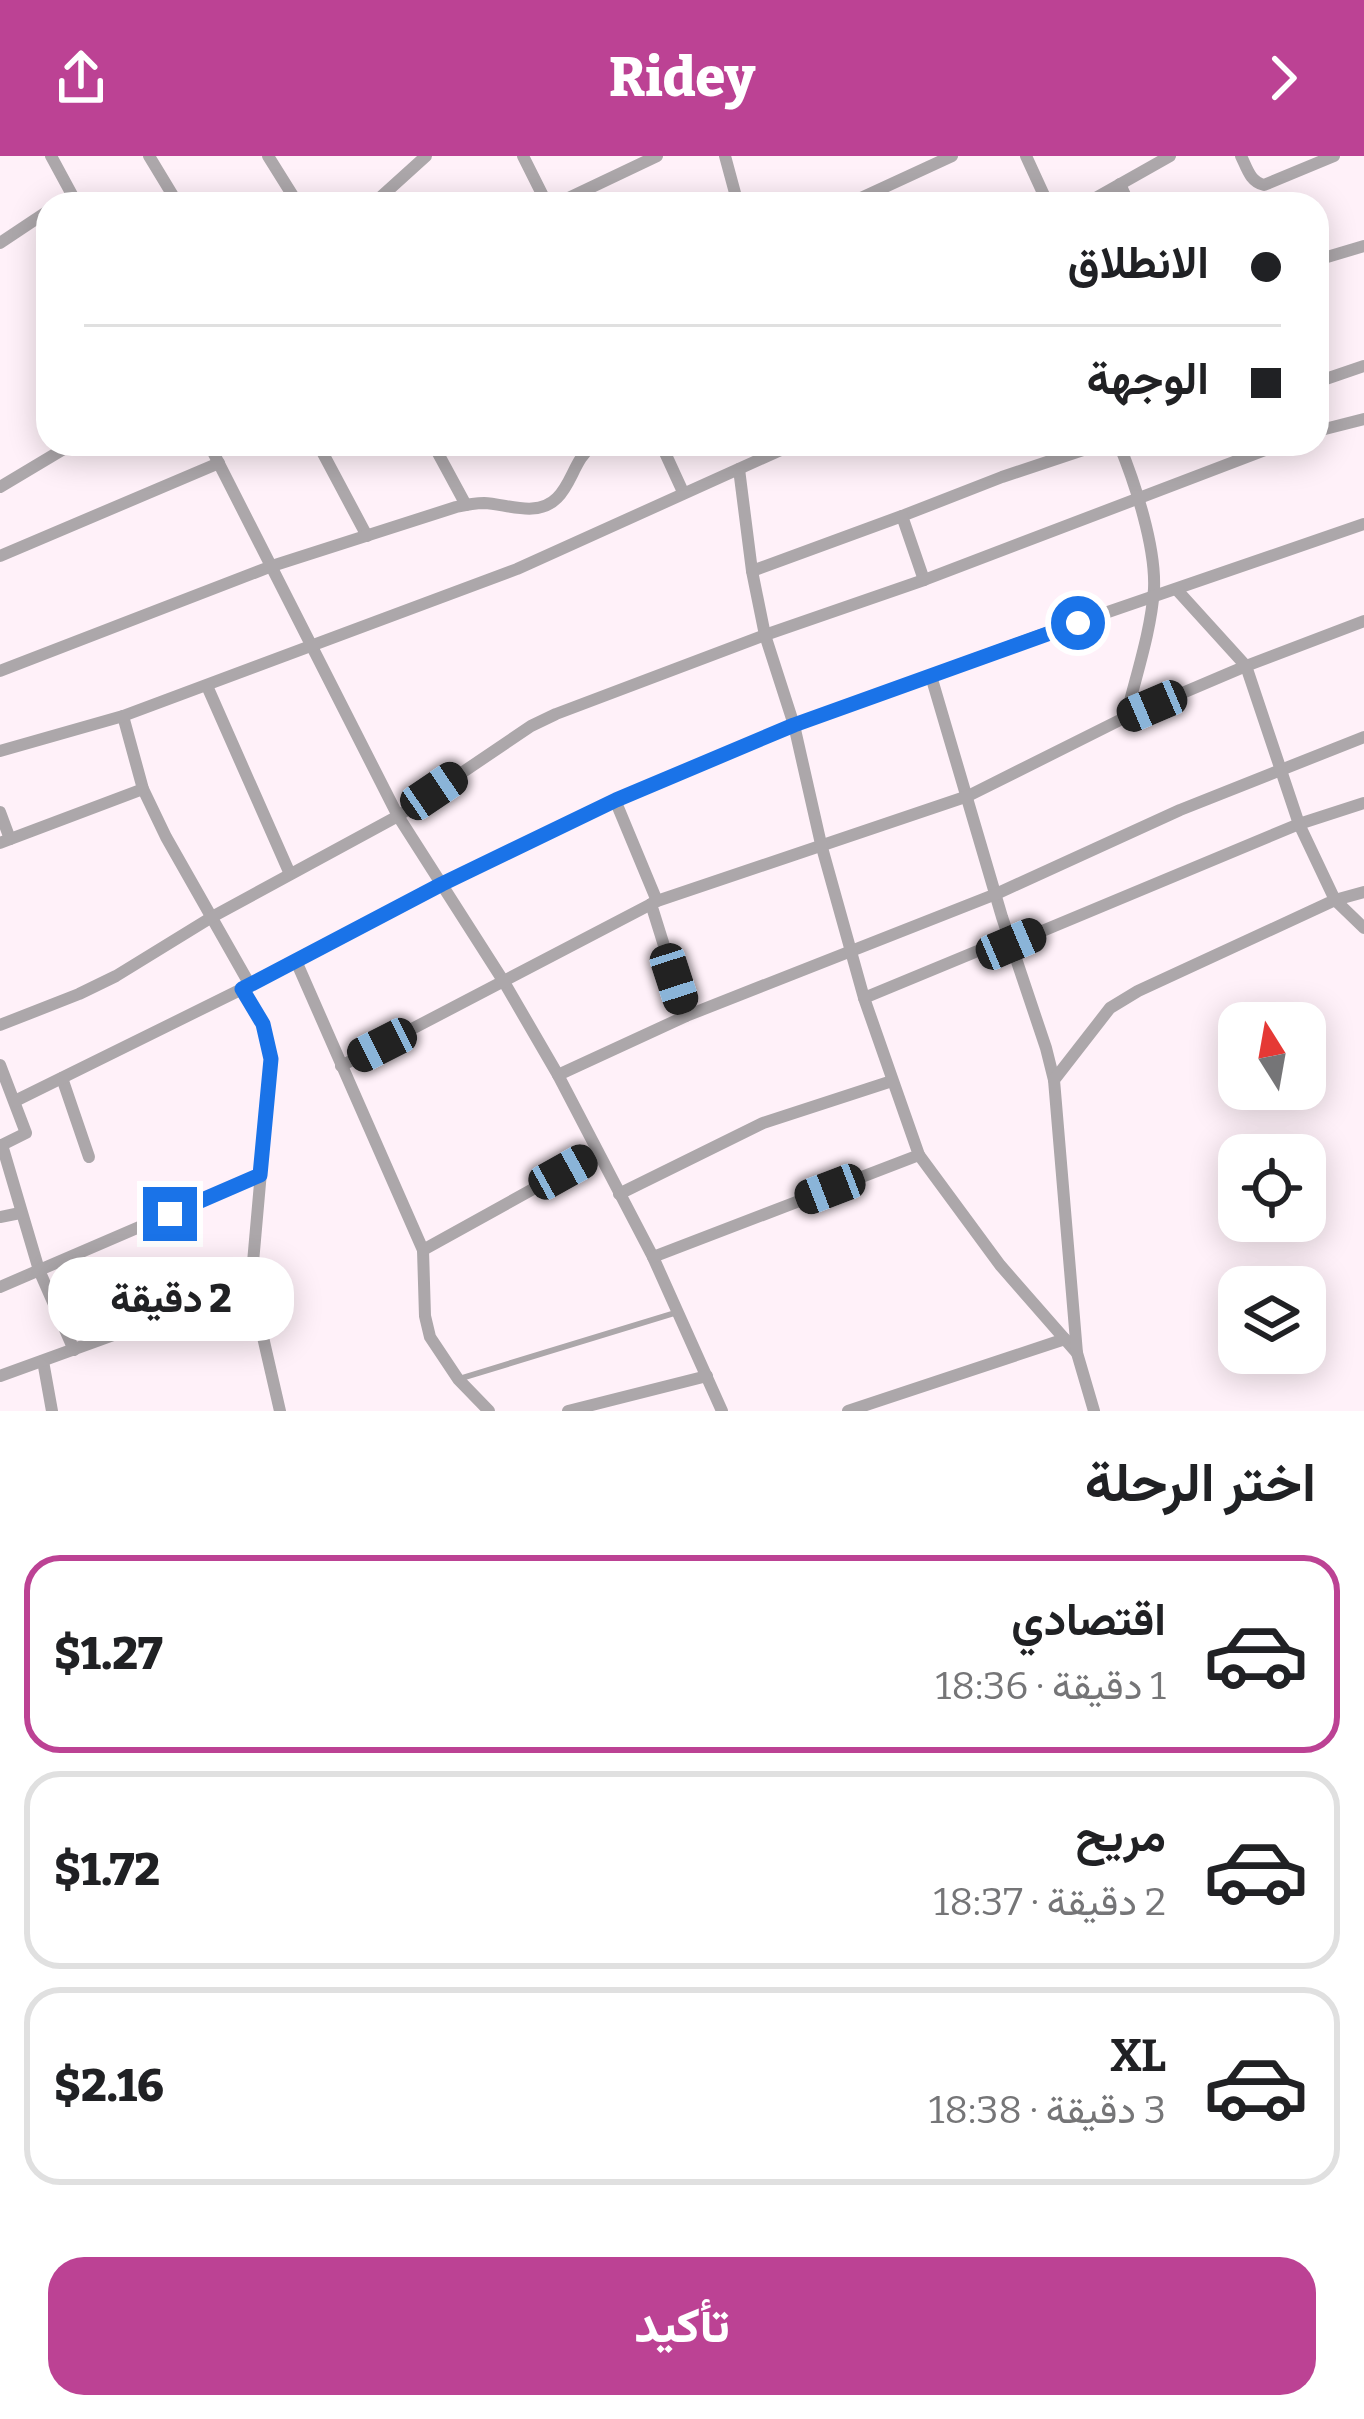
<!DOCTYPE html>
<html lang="ar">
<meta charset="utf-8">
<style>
body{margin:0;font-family:Bitter,Vazirmatn,serif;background:#f6f6f6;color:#202124;direction:rtl;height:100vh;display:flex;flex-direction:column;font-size:45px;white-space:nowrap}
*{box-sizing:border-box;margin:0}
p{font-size:39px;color:#757577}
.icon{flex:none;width:66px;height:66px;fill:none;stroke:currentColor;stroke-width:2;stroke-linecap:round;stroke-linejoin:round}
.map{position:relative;height:1255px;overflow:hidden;direction:ltr}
.details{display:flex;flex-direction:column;background:#fff;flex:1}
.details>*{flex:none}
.guide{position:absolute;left:36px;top:36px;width:1293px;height:264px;border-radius:36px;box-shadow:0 6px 30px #0003;direction:rtl;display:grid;align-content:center;height:264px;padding:0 48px;background:#fff}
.needle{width:78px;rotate:349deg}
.controls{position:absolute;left:1218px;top:846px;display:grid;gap:24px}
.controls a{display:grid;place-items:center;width:108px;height:108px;border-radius:24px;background:#fff;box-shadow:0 6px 30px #0003;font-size:60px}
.end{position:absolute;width:54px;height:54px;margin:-27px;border:15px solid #1a73e8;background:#fff;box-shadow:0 0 0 6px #fff}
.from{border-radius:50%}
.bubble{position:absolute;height:84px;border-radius:36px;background:#fff;box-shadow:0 6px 30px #0003;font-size:39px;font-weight:800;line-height:84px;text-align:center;direction:rtl}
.car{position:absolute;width:36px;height:72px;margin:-36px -18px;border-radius:15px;box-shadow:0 0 9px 3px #0007;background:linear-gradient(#222 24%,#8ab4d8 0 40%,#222 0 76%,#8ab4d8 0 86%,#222 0)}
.guide b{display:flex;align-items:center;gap:42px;height:114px;font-size:45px}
.guide b+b{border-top:3px solid #e0e0e0}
.guide i{width:30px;height:30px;background:#202124}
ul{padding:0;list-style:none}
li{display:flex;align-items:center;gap:36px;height:198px;margin:0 24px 18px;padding:0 24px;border:6px solid #e0e0e0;border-radius:36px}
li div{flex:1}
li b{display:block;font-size:45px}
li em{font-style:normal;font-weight:800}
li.selected{border-color:#bc4294}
li>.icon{width:108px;height:108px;stroke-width:1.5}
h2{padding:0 48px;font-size:54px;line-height:144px}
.action{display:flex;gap:24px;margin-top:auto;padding:24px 48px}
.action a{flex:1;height:138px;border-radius:36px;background:#bc4294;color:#fff;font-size:48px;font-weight:800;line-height:138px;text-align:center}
header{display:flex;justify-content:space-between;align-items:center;height:156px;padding:0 48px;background:#bc4294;color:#fff;font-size:54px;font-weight:800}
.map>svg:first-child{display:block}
</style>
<header><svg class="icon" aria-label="forward" viewBox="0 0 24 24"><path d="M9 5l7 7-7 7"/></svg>Ridey<svg class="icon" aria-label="share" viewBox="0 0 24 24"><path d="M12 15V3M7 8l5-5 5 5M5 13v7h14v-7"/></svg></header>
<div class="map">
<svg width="1364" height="1255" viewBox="0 0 1364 1255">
<rect width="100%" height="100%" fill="#fff1f9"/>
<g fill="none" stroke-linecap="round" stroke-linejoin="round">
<!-- lane -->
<path stroke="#aca7aa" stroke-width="6" d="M462,1222L678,1156"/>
<!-- street -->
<g stroke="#aca7aa" stroke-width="12">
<path d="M51,0L77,48"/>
<path d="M149,0L178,48"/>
<path d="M268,0L298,48"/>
<path d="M523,0L547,48"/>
<path d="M725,0L738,48"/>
<path d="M1026,0L1048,48"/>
<path d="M1241,0C1247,12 1250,26 1264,29L1334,0"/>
<path d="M1120,28L1129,48"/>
<path d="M373,48L426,0"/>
<path d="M556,48L657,0"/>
<path d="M848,48L952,0"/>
<path d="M1085,48L1170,0"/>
<path d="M0,87L48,55"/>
<path d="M1317,104L1364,90"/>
<path d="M1317,226L1364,210"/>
<path d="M1317,275L1364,263"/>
<path d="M209,288L398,660L504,826L558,919L653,1101L722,1255"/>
<path d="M318,288L367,380"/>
<path d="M433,288L466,349"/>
<path d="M661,288L683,336"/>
<path d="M1119,288C1135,327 1156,391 1154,433C1151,476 1136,519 1126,561"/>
<path d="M0,331L72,288"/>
<path d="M902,360L1002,321L1101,288"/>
<path d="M0,400L219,307"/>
<path d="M752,415L902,360L924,424"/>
<path d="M0,515L272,410L456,351C465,349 475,347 484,347C507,348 537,362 557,342C573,326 574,303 594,288"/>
<path d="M931,520L1002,761L1046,892L1054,924"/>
<path d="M207,530L290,718"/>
<path d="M123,560L143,633L166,681L250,829"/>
<path d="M0,595L123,560L517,413L794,288"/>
<path d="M615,644L657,745"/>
<path d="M0,656L10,683"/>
<path d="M0,687L143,633"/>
<path d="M1364,736L1335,744L1364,772"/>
<path d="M651,748L686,860"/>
<path d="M1011,788L1299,668L1364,647"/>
<path d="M296,805L423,1094L425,1160L430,1181L458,1223L489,1255"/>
<path d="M242,833L263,868L271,903L251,1129L280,1255"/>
<path d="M864,842L1009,782"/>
<path d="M0,869L79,838L116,820L212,761L398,660L531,570L556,558L765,479L924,424L1281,288"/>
<path d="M0,909L26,977L0,990"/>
<path d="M341,910L657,745L968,640L1126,561L1246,510L1364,465"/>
<path d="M558,919L686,860L996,738L1180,654L1364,581"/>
<path d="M62,922L89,1001"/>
<path d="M15,945L242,833L442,728L615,644L794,569L1041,479L1364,368"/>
<path d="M2,989L39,1114L74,1194"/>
<path d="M919,999L1000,1109L1077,1197L1094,1255"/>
<path d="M619,1038L763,967L892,925"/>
<path d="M0,1061L20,1057"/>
<path d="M423,1094L598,997"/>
<path d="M653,1101L919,999L864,842L821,688L794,569L765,479L752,415L739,313"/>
<path d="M0,1131L260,1019"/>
<path d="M1077,1197L1054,924L1110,852L1138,835L1335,744L1299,668L1246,510L1177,434"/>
<path d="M43,1205L52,1255"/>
<path d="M0,1220L251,1129"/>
<path d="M568,1255L707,1220"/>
<path d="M848,1255L1065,1183"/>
</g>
</g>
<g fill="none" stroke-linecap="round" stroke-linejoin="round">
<!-- route -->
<path stroke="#1a73e8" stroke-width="15" d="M170,1058L260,1019L271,903L263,868L242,833L442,728L616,644L794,569L1078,467"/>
</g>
</svg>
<div class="controls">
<a><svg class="needle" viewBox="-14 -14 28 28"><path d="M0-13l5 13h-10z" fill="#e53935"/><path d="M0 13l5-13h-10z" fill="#757577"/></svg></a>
<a><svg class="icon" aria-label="locate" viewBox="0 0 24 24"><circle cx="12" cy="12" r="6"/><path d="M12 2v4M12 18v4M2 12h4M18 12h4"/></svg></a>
<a><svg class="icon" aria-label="layers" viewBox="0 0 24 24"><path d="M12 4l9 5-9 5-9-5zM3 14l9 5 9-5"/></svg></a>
</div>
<i class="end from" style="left:1078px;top:467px"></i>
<i class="end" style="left:170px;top:1058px"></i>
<div class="bubble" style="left:48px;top:1101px;width:246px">2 دقيقة</div>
<i class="car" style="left:1152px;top:550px;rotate:247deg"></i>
<i class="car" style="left:434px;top:635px;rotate:56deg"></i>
<i class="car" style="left:1011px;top:788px;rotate:67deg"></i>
<i class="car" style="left:674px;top:823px;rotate:162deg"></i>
<i class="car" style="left:382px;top:889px;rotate:243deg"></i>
<i class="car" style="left:563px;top:1016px;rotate:61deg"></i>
<i class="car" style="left:830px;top:1033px;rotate:249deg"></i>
<div class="guide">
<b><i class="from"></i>الانطلاق</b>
<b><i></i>الوجهة</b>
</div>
</div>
<section class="details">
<h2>اختر الرحلة</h2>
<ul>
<li class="selected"><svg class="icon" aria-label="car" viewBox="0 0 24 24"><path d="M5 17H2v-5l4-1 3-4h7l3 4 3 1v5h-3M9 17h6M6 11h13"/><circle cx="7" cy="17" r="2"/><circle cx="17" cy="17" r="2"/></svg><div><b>اقتصادي</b><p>1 دقيقة · 18:36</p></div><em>$1.27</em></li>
<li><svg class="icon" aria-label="car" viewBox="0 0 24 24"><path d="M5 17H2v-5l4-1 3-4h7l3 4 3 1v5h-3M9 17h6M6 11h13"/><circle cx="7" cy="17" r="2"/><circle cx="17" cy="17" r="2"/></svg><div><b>مريح</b><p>2 دقيقة · 18:37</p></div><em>$1.72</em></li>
<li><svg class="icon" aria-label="car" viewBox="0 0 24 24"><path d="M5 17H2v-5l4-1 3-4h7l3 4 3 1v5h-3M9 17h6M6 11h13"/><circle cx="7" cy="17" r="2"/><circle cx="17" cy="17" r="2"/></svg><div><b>XL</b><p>3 دقيقة · 18:38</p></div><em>$2.16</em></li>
</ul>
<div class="action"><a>تأكيد</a></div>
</section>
